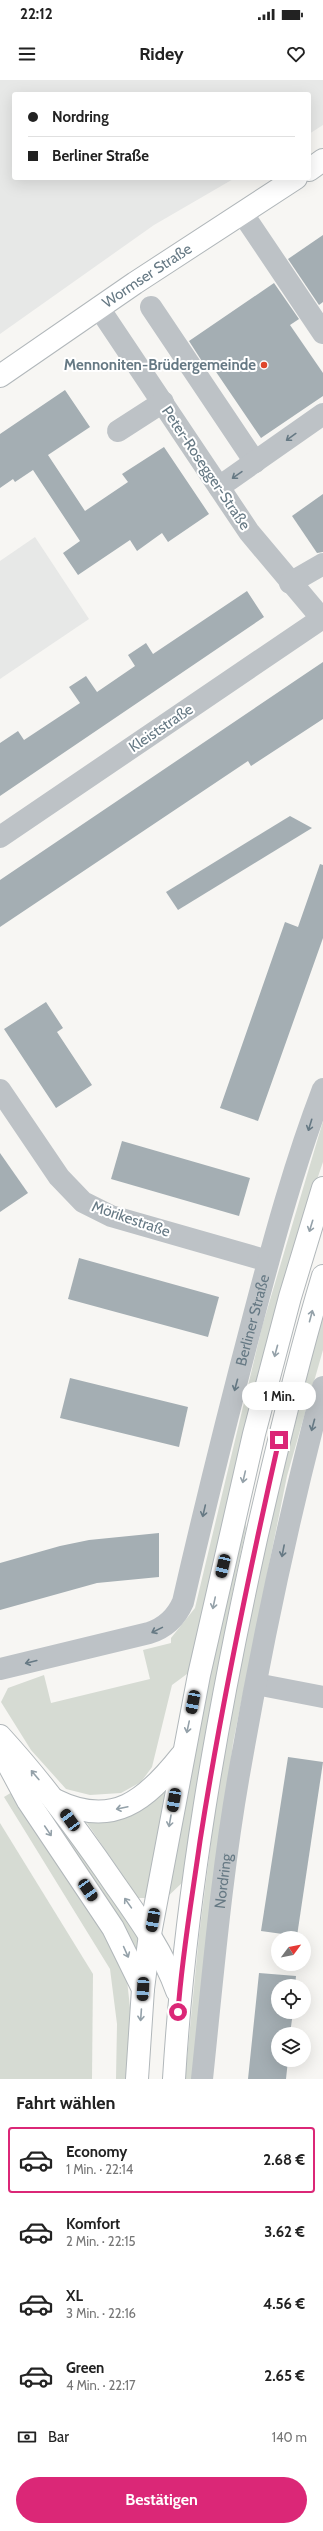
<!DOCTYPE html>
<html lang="de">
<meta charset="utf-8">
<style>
body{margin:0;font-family:Cabin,sans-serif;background:#f6f6f6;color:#222;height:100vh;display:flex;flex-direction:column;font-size:15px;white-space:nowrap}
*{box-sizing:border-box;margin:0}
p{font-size:13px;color:#767676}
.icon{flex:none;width:22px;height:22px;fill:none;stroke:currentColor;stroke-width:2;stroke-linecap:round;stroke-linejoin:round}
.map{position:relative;height:1999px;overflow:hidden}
.drawer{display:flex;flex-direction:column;background:#fff;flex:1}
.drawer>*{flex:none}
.hud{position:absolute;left:12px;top:12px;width:299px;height:88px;border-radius:4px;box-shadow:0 4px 16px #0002;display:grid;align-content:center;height:88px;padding:0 16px;background:#fff}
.needle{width:26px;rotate:58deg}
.controls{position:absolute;left:271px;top:1851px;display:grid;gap:8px}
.controls a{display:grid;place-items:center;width:40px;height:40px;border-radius:50%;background:#fff;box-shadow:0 4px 16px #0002;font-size:20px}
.end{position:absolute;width:18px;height:18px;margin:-9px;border:5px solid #db2777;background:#fff;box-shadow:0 0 0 2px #fff}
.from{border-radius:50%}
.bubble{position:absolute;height:28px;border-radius:14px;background:#fff;box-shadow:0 4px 16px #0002;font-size:13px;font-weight:800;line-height:28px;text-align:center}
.car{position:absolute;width:12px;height:24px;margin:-12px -6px;border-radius:5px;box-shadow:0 0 3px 1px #0007;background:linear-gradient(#222 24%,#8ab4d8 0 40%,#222 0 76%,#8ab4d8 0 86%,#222 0)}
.hud b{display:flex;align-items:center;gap:14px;height:38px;font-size:15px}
.hud b+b{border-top:1px solid #e0e0e0}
.hud i{width:10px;height:10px;background:#222}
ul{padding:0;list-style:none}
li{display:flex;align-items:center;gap:12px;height:66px;margin:0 8px 6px;padding:0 8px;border:2px solid transparent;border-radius:4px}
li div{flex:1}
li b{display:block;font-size:15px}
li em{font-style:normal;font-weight:800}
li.current{border-color:#db2777}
li>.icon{width:36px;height:36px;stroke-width:1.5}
h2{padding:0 16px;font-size:18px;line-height:48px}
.pay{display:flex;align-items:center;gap:10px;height:44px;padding:0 16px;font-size:15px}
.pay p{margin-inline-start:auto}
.primary-button{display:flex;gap:8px;margin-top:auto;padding:8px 16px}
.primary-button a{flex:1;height:46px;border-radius:24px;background:#db2777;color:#fff;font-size:16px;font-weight:800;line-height:46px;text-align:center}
.status{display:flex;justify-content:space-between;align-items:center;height:28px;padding:0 20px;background:#fff;direction:ltr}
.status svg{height:11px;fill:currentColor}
header{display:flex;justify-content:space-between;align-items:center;height:52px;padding:0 16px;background:#fff;font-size:18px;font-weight:800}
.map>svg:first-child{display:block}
</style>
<div class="status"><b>22:12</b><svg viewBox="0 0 49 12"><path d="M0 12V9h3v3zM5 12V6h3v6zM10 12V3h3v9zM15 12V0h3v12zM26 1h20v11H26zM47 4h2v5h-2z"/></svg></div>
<header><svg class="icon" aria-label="menu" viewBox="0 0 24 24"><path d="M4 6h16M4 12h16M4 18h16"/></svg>Ridey<svg class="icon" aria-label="heart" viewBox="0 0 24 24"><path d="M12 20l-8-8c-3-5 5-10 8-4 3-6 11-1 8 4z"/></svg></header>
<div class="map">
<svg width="323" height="1999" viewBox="0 0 323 1999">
<rect width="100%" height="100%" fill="#f7f6f3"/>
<!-- built -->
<g fill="#e7e8e7">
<path d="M0,0H323V45L309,54V14H14V98H235L154,145L0,254Z"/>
<path d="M35,457L89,539L0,599V481Z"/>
</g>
<!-- green -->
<g fill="#d6dbd3">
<path d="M323,1041V1082L308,1126L191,1591L172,1605L152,1687L141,1702L121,1713L90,1715L66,1709L31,1670L1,1622L8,1608L44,1595L51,1623L150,1599L143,1570L171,1563V1558L195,1528L262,1247Z"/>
<path d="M323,1234V1270L287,1396L233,1663L193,1999H185L199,1856L224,1660L279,1394Z"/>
<path d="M245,1435L246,1448L230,1525L185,1800L163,1821L238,1447Z"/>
<path d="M17,1709L110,1859L127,1900L132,1946L129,1999H116L117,1944L110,1889L4,1717Z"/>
<path d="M166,1710L146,1818H138L87,1743C123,1742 141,1735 166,1710Z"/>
<path d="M44,1724L142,1856L140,1869L133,1867L122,1841Z"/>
<path d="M0,1743L93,1894L92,1999H0Z"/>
</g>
<!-- building -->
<g fill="#a4aeb3">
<path d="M323,155V222L319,225L288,179Z"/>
<path d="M274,203L299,239L290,245L323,293V316L261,358L210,283L205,286L189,261Z"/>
<path d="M65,310L90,347L48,375L85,431L128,402L122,394L164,367L209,434L168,462L162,453L137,471L130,460L78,495L63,473L80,461L33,390L15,402L13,399L0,408V354Z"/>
<path d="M323,414V472L317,473L292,436Z"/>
<path d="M247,511L264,537L0,716V663L18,651L24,660L80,623L69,607L86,596L97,612L135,586L128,575L146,563L153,574Z"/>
<path d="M323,582V639L251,686L248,681L0,847V800Z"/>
<path d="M290,736L312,748L178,830L166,812Z"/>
<path d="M320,784L323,785V858L258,1041L220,1028L285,842L298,847Z"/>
<path d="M46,922L63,948L57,952L92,1005L56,1028L4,949Z"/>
<path d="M122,1061L250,1098L239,1136L111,1099Z"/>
<path d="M0,1073L28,1113L0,1132Z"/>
<path d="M79,1178L219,1217L208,1257L68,1219Z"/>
<path d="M70,1298L188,1327L179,1367L60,1338Z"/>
<path d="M159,1453V1497L97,1503L0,1530V1483L60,1466L89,1460Z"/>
<path d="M288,1677L323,1682L297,1856L261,1851Z"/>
<path d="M259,1893L296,1896L295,1906H278V1932H293L290,1954H278V1980H288L286,1999H248Z"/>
</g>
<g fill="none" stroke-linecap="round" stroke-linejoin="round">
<defs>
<g id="major">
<path d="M309,90L323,80"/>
<path id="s3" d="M0,296L135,203L296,98"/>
<path d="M0,1656C43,1703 80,1753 116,1806C140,1840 163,1872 177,1911"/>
<path d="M0,1669L28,1721L113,1848L143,1909"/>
<path d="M55,1720C113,1749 146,1720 181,1676"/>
<path d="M137,1999L143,1909L150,1854L199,1595L254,1354L290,1217L323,1108"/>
<path d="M174,1999C185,1817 217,1636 256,1459C276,1371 297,1282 323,1196"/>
</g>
</defs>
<!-- major casing -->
<use href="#major" stroke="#b1b7ba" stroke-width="24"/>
<!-- minor -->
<g stroke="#bdc2c6" stroke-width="22">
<path d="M243,134L323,253"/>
<path d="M151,227L255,382"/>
<path d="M99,228L249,452L323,540"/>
<path d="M118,351L163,322"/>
<path d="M219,407L323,334"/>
<path d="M290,503L323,484"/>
<path d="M0,757L321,539"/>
<path d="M0,1010L59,1097L83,1122L111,1136L268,1181"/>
<path id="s1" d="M0,1589L149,1553C165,1548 176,1538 183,1522C205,1426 229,1330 254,1235C274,1159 295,1082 323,1009"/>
<path d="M256,1604L323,1617"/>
<path id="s2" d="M202,1999C213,1894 222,1787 241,1683C263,1557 290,1431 323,1307"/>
</g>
<!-- major -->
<use href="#major" stroke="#fff" stroke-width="22"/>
</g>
<!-- one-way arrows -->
<defs><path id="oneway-shaft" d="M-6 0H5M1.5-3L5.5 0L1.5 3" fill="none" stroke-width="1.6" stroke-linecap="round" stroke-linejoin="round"/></defs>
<g stroke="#667984">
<use href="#oneway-shaft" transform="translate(291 357) rotate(144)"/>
<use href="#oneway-shaft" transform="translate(237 395) rotate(145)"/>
<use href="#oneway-shaft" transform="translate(310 1045) rotate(107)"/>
<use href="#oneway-shaft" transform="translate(236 1305) rotate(105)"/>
<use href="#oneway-shaft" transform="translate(313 1345) rotate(105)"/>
<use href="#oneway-shaft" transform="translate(204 1431) rotate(103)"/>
<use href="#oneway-shaft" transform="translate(283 1471) rotate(101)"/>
<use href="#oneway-shaft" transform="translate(157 1550) rotate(154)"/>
<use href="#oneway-shaft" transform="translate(31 1582) rotate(166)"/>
</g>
<g stroke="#94a1a9">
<use href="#oneway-shaft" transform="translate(311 1146) rotate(107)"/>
<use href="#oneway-shaft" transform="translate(311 1236) rotate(-75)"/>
<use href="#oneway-shaft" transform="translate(276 1271) rotate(105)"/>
<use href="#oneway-shaft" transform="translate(244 1397) rotate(103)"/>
<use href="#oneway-shaft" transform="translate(214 1523) rotate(102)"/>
<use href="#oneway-shaft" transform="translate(188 1647) rotate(102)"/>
<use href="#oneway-shaft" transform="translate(35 1695) rotate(-130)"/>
<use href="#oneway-shaft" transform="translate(122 1728) rotate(168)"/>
<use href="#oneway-shaft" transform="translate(170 1741) rotate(100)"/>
<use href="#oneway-shaft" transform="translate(48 1751) rotate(56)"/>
<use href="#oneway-shaft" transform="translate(128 1823) rotate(-125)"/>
<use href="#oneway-shaft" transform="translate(126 1872) rotate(66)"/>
<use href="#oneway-shaft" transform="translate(141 1935) rotate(94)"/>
</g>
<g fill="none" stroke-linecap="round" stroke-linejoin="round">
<!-- route -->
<path stroke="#db2777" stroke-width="5" d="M178,1932C182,1875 192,1818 200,1761C221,1626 249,1493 279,1360"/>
</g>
<!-- markers -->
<circle fill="#df462b" stroke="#fff" stroke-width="1.5" cx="264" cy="285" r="4"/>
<g text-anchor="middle" stroke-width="4" stroke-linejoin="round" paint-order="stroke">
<!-- street labels -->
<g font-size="15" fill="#667984" stroke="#fff">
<text dy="5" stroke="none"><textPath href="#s3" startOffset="178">Wormser Straße</textPath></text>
<text transform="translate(206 388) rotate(56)" y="5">Peter-Rosegger-Straße</text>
<text transform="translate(161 648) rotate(-34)" y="5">Kleiststraße</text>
<text transform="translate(131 1139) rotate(19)" y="5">Mörikestraße</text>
<text dy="5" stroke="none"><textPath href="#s1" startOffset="491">Berliner Straße</textPath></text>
<text dy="5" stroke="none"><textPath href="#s2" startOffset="199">Nordring</textPath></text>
</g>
<!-- poi labels -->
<g font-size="15" font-weight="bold" fill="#667984" stroke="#fff" text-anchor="end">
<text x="256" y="290">Mennoniten-Brüdergemeinde</text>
</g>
</g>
</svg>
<div class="controls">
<a><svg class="needle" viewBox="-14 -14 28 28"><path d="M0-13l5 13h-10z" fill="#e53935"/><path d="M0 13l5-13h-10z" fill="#767676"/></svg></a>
<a><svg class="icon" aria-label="locate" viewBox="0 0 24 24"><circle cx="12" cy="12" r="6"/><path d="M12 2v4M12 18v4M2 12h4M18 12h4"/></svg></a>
<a><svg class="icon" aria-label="layers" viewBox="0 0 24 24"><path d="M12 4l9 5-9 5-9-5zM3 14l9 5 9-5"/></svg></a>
</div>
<i class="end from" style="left:178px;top:1932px"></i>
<i class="end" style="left:279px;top:1360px"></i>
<div class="bubble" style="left:242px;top:1302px;width:74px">1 Min.</div>
<i class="car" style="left:223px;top:1486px;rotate:193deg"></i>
<i class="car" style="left:193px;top:1622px;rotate:191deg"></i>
<i class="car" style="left:174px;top:1720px;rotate:190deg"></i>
<i class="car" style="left:70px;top:1740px;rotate:324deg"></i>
<i class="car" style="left:88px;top:1810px;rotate:146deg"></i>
<i class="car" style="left:153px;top:1840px;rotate:190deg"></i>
<i class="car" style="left:143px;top:1909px;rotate:183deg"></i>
<div class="hud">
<b><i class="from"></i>Nordring</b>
<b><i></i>Berliner Straße</b>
</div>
</div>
<section class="drawer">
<h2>Fahrt wählen</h2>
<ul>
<li class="current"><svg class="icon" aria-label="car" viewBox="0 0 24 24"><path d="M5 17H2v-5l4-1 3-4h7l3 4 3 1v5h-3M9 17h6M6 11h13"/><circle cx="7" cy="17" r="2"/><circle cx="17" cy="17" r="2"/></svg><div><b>Economy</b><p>1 Min. · 22:14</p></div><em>2.68 €</em></li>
<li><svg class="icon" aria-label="car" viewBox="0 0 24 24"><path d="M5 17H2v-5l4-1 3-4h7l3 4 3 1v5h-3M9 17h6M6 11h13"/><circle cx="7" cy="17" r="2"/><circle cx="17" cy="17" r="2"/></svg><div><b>Komfort</b><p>2 Min. · 22:15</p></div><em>3.62 €</em></li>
<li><svg class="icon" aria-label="car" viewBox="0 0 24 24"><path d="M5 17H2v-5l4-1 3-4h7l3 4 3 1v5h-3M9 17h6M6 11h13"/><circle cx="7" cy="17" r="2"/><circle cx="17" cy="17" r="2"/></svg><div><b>XL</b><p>3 Min. · 22:16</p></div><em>4.56 €</em></li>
<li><svg class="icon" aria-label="car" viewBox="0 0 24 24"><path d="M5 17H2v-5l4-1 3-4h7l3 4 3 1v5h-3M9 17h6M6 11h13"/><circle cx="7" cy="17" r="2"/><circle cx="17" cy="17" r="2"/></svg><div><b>Green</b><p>4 Min. · 22:17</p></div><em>2.65 €</em></li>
</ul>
<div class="pay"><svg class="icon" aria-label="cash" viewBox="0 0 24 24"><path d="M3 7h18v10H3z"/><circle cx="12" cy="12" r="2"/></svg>Bar<p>140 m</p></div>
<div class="primary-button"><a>Bestätigen</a></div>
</section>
